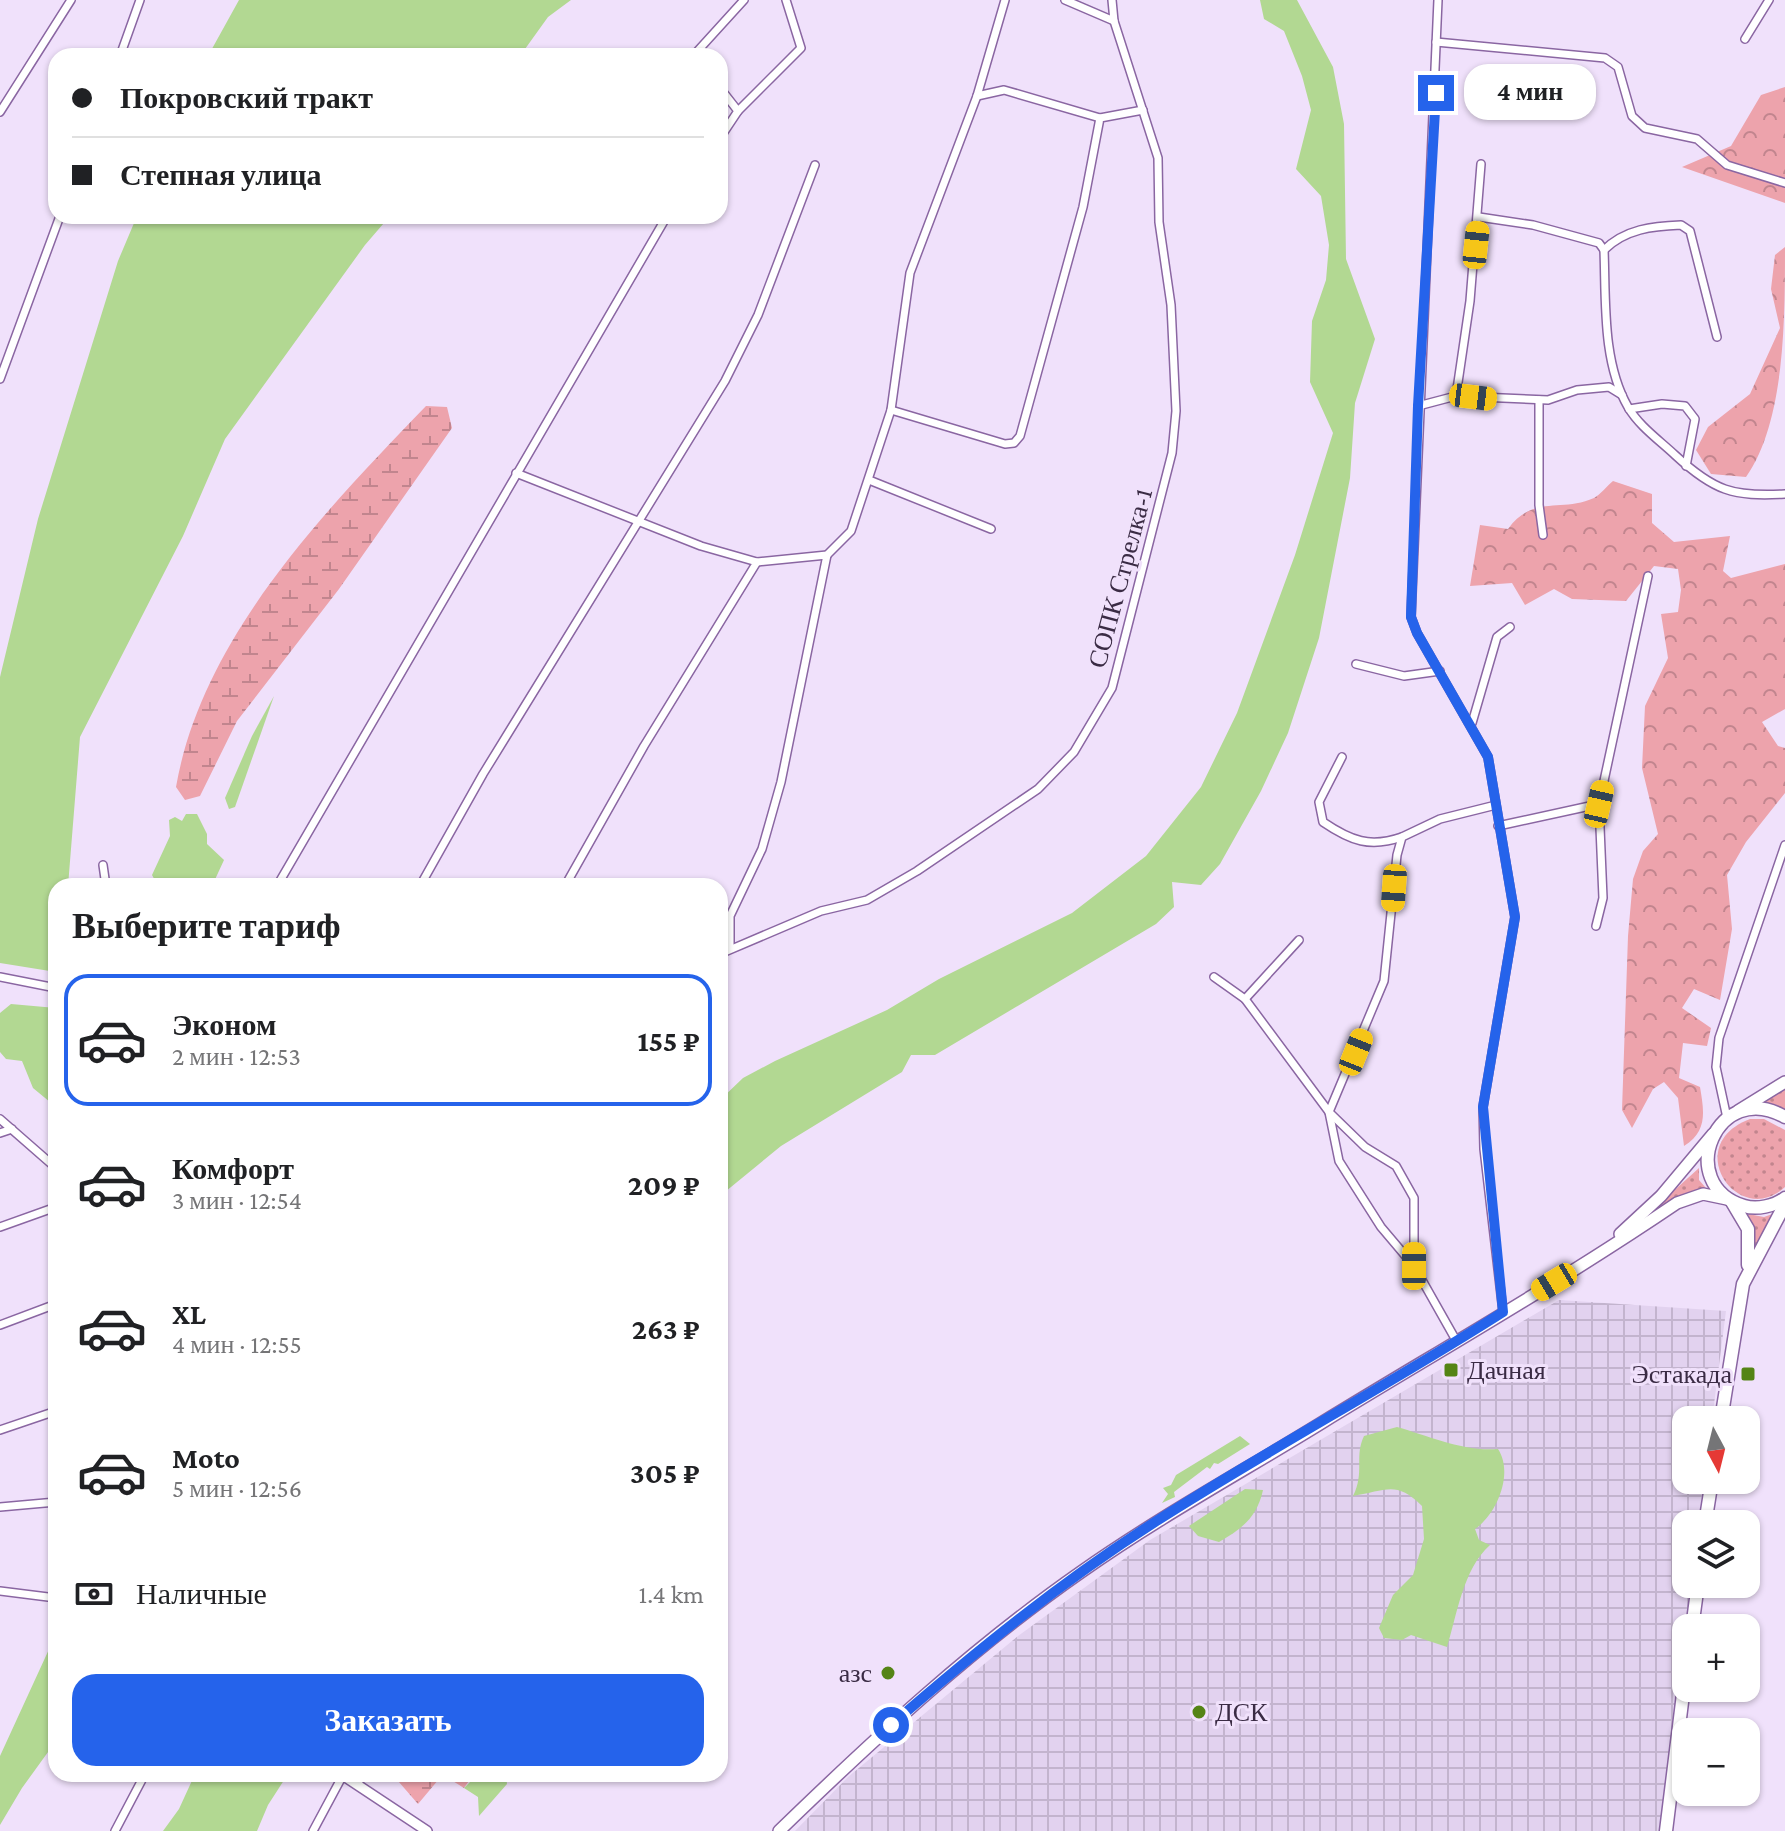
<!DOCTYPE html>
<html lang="ru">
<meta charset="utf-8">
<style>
body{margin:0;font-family:"Crimson Pro",serif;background:#f6f6f6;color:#202124;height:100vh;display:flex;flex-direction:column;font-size:30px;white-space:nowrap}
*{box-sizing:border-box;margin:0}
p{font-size:26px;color:#757577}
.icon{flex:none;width:44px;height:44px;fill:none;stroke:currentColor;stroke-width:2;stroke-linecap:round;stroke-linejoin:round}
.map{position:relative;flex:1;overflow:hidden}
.details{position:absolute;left:48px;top:878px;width:680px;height:904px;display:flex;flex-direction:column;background:#fff;border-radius:24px;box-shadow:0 2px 6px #0004}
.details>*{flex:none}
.hud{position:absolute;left:48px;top:48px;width:680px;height:176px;border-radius:24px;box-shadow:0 2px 6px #0004;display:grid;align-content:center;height:176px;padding:0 24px;background:#fff}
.needle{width:52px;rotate:173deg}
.tools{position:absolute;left:1672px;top:1406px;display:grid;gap:16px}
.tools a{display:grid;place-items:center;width:88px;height:88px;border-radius:16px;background:#fff;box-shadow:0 2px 6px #0004;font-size:40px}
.end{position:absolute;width:36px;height:36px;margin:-18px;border:10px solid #2563eb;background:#fff;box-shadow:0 0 0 4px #fff}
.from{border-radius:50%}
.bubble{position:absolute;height:56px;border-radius:24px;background:#fff;box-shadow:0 2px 6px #0004;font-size:26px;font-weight:700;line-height:56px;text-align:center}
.car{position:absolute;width:24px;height:48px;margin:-24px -12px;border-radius:10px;box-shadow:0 0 6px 2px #0007;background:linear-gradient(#f5c518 24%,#345 0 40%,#f5c518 0 76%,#345 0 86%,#f5c518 0)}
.hud b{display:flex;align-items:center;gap:28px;height:76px;font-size:30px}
.hud b+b{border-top:2px solid #e0e0e0}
.hud i{width:20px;height:20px;background:#202124}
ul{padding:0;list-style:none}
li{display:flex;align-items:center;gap:24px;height:132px;margin:0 16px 12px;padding:0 8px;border:4px solid transparent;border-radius:24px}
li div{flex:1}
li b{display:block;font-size:30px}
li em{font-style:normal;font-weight:700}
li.current{border-color:#2563eb}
li>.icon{width:72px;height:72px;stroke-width:1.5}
h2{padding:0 24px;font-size:36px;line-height:96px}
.pay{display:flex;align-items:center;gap:20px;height:88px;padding:0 24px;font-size:30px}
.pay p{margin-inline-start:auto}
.cta{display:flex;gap:16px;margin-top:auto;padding:16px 24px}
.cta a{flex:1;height:92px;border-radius:24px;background:#2563eb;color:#fff;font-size:32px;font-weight:700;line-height:92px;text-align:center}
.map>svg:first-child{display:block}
</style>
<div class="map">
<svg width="1785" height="1831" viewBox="0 0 1785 1831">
<defs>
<pattern id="industrial-grid" width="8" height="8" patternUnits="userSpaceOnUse" patternTransform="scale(2)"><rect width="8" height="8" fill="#e2d2ef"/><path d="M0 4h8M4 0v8" fill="none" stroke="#c3b4ce"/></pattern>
<pattern id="grass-dots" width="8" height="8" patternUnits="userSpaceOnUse" patternTransform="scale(2)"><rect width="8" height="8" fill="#eda3ac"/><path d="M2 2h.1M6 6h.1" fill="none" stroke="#c1858e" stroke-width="1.8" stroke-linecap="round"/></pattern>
<pattern id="forest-crowns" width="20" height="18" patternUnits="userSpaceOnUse" patternTransform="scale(2)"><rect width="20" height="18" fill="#eda3ac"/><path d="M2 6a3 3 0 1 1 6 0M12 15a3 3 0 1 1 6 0" fill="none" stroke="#c1858e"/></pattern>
<pattern id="wetland-marsh" width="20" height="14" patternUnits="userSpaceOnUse" patternTransform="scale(2)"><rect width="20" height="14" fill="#eda3ac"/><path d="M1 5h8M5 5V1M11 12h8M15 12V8" fill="none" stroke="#c1858e"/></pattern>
</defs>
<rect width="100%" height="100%" fill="#f0e1fb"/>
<!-- industrial -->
<path fill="url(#industrial-grid)" d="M1559,1300L1726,1311L1712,1420H1686V1480H1704L1698,1524H1686V1584H1691L1659,1831H795L848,1777L1018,1636L1150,1540Z"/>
<!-- grass -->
<g fill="url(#grass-dots)">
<path d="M1785,1088V1115L1760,1104Z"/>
<path d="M1750,1119H1764L1785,1130V1187C1738,1230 1680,1145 1750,1119Z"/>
<path d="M1699,1168V1180L1706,1188L1647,1215Z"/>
<path d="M1778,1212L1755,1255L1748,1214L1764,1217Z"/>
</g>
<!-- forest -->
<g fill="url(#forest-crowns)">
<path d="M1785,87V203L1682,167L1731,146L1761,95Z"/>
<path d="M1785,247C1785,320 1785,422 1746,477L1711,474L1696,450L1708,427L1750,394L1780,328L1771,289L1775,255Z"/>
<path d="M1613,481L1652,494V523L1674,542L1730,536L1723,571L1731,578L1785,564V709L1762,722L1778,746L1785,748V793L1746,842L1727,875L1732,929L1720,1000L1694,989L1682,1008L1711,1028L1707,1046L1683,1043L1679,1078L1700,1087C1704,1111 1708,1131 1684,1146L1678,1098L1664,1082L1653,1089L1632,1128L1622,1110L1628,936L1633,879L1643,851L1658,834L1642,768L1645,706L1668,658L1661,614L1678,612L1681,590L1678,569L1654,566L1626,601L1572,599L1554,589L1525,605L1512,583L1470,586L1480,525L1508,529C1534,494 1560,513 1594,498C1600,495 1607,486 1613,481Z"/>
</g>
<!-- wetland -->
<g fill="url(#wetland-marsh)">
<path d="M426,406L447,407L452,428L339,589L237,721L200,796L185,800L176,787C202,637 325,511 426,406Z"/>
<path d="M392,1774H474L464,1788L448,1778L439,1779L418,1804Z"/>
</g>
<!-- water -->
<g fill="#b2d892">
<path d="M239,0H571L548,17L520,56H208Z"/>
<path d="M1260,0H1297L1333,67L1344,124L1346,259L1375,339L1355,403L1350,478L1319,638L1288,733L1261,791L1220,864L1201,885L1172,882L1174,907L1156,924L935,1055H911L902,1072L781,1146L720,1196V1100L743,1078L775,1061L887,1010L939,979L1072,913L1146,856L1201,787L1237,713L1295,555L1333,433L1310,382L1312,321L1326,280L1329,245L1321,196L1296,169L1311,110L1302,76L1284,31L1264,19Z"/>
<path d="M137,216H390L365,245L225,439L183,536L80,737L68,886H56V972L0,963V677L38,519L118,261Z"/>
<path d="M274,696L235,807L229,809L225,798L252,736Z"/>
<path d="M186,814H197L207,834V844L224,860L212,886H158L152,875L170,836L169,820L175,817L182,821Z"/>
<path d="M11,1004L56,1008V1107L33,1088L22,1061L6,1059L0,1052V1013Z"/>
<path d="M1397,1427C1429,1436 1464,1452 1498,1449C1514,1473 1497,1514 1475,1529L1479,1540L1490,1545C1463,1569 1457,1615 1447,1647L1411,1635L1402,1640L1384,1638L1379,1628L1393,1595L1413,1575L1424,1539L1422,1506C1396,1480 1386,1491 1353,1496C1365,1472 1354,1457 1364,1436Z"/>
<path d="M1240,1436L1250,1444L1218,1464L1214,1463L1210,1469L1207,1467L1174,1492L1175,1497L1162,1503L1168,1494L1163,1488L1171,1485L1176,1475Z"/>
<path d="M1245,1489L1263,1490C1257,1517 1243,1528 1219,1542L1198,1536L1189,1526Z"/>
<path d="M56,1634V1741L22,1788L0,1825V1756Z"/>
<path d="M195,1774H288L268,1805L257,1831H163L179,1809Z"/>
<path d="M478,1774H506L507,1784L479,1816L478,1797L464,1788Z"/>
</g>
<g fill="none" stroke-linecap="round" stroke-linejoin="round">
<defs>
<g id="minor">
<path d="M1065,0L1114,21"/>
<path d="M1438,0L1411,617L1417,633L1488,757L1515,917L1483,1107L1484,1149L1503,1312"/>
<path d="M1745,39L1769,0"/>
<path d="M1436,42L1605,58L1618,67L1632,116L1645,128L1697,139L1727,165L1785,183"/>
<path d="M120,56L140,0"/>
<path d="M693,56L744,0"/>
<path d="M720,88L738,111L720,138"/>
<path d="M977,96L1004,90L1100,118"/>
<path d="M738,111L801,48L786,0"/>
<path d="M0,112L71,0"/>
<path d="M1479,217L1533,225L1599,243L1604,250C1606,300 1602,362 1628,407C1639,426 1659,440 1675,455C1714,491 1733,497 1785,494"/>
<path d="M1604,250C1625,229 1653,226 1681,225L1690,231L1717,337"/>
<path d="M0,379L60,216"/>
<path d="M1456,396L1470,301L1481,164"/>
<path d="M1539,400V505L1543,535"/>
<path d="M1418,406L1456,396L1548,400L1577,390L1609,387L1622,395"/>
<path d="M1629,409L1662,404L1685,406L1695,419L1686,466"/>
<path d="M891,410L1005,444L1014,443L1020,436L1083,207L1100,118L1143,110"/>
<path d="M516,473L701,546L757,562L644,746L565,886"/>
<path d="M869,480L991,529"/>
<path d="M757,562L827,555L851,531L891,410L910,273L977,96L1005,0"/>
<path d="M1356,664L1404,676L1440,671"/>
<path d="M1472,723L1497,637L1510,627"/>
<path d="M1342,757L1319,802L1323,822C1351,841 1370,848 1402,837"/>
<path d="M1498,826L1599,804L1648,576"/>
<path d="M103,865L106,886"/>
<path d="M277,886L667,216"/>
<path d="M420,886L483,774L725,381L758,315L815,165"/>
<path d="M1596,926L1603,898L1599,804"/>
<path d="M730,948V916L762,849L781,782L827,555"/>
<path d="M720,954L821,911L867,900L917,871L1038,789L1074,752L1112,688L1172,453L1176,411L1171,305L1159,222L1158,158L1114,21L1112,0"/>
<path d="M0,977L56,988"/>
<path d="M1214,977L1245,999L1329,1112L1365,1147L1396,1166L1414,1198V1266L1457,1342"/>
<path d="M1245,999L1299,940"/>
<path d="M1727,1118L1716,1067L1719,1038L1785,845"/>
<path d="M0,1119L56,1168"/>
<path d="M0,1133L12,1129"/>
<path d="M0,1227L56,1207"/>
<path d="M1414,1266L1381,1227L1339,1161L1329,1112L1384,981L1397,855L1402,837L1440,819L1496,805"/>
<path d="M0,1325L56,1304"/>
<path d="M0,1430L56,1411"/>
<path d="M0,1507L56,1502"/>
<path d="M0,1591L56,1598"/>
<path d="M357,1784L364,1774"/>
<path d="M115,1831L145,1774"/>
<path d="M313,1831L343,1775"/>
</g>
<path id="tertiary" d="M341,1774L427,1831"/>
<g id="secondary">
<path d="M1738,1111L1785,1082"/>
<path d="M1620,1234L1661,1196L1713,1134"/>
<path d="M779,1831C874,1739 972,1648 1081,1572C1159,1517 1242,1472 1323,1422C1441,1350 1562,1281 1677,1203L1703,1194L1727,1199"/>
</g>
<g id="primary">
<path d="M1785,1117C1717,1078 1673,1184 1744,1206C1757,1210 1774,1206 1785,1198"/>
<path d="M1732,1202L1748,1229V1265"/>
<path d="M1721,1420L1743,1284L1785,1204"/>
<path d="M1705,1524L1712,1480"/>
<path d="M1692,1628L1698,1584"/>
<path d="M1666,1831L1686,1670"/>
</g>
</defs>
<!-- minor casing -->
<use href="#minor" stroke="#8a66a2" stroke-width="10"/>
<!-- tertiary casing -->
<use href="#tertiary" stroke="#8a66a2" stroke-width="12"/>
<!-- secondary casing -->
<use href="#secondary" stroke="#8a66a2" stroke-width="14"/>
<!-- primary casing -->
<use href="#primary" stroke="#8a66a2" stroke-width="15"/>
<!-- minor -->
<use href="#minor" stroke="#fff" stroke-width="7"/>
<!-- tertiary -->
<use href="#tertiary" stroke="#fff" stroke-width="9"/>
<!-- secondary -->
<use href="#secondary" stroke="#fff" stroke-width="11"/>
<!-- primary -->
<use href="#primary" stroke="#fff" stroke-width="12"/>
</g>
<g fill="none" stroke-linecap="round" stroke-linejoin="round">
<!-- route -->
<path stroke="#2563eb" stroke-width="10" d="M891,1725C975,1652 1061,1582 1155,1522C1269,1449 1389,1385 1503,1312L1483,1107L1515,917L1488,757L1417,633L1411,617L1418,406L1436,93"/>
</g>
<!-- markers -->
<g fill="#548415" stroke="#f0e1fb" stroke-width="3">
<rect x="1443" y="1362" width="16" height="16" rx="4"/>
<rect x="1740" y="1366" width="16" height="16" rx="4"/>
<circle cx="888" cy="1673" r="8"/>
<circle cx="1199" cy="1712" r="8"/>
</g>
<g text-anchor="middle" stroke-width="6" stroke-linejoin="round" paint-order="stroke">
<!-- street labels -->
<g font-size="26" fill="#3a2b44" stroke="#f0e1fb">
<text transform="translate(1120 578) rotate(-75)" y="9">СОПК Стрелка-1</text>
</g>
<!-- poi labels -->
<g font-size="26" fill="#3a2b44" stroke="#f0e1fb" text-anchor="start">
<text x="1467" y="1379">Дачная</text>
<text x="1732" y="1383" text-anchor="end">Эстакада</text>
<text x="872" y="1682" text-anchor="end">азс</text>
<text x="1215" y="1721">ДСК</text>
</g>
</g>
</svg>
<div class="tools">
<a><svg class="needle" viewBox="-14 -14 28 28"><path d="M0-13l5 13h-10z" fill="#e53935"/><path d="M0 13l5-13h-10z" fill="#757577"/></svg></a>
<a><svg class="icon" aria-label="layers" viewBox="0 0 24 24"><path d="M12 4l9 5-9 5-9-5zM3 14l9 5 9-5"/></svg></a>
<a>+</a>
<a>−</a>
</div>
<i class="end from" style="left:891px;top:1725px"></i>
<i class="end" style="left:1436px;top:93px"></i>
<div class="bubble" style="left:1464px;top:64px;width:132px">4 мин</div>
<i class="car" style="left:1476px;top:245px;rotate:6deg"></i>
<i class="car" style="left:1473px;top:397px;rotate:97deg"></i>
<i class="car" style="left:1599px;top:804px;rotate:13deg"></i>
<i class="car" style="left:1394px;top:888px;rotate:184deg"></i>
<i class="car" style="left:1356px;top:1052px;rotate:22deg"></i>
<i class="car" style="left:1414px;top:1266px;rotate:0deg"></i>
<i class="car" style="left:1554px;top:1282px;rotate:239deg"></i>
<div class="hud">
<b><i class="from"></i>Покровский тракт</b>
<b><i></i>Степная улица</b>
</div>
<section class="details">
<h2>Выберите тариф</h2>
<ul>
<li class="current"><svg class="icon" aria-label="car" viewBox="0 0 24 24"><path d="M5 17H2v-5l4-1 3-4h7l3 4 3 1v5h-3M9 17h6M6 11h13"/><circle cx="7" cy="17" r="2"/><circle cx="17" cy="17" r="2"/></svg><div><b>Эконом</b><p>2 мин · 12:53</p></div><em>155 ₽</em></li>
<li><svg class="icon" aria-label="car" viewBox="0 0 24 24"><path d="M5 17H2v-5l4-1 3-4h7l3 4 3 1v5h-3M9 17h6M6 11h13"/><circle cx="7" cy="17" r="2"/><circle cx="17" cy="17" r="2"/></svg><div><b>Комфорт</b><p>3 мин · 12:54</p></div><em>209 ₽</em></li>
<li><svg class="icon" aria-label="car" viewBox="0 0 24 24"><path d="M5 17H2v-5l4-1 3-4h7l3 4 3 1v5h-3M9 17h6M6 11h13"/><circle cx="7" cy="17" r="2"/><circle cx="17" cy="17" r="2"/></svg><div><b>XL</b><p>4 мин · 12:55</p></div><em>263 ₽</em></li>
<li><svg class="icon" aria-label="car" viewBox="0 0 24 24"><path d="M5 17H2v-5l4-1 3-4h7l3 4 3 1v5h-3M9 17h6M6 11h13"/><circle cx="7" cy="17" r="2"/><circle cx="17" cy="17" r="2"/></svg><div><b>Moto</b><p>5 мин · 12:56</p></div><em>305 ₽</em></li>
</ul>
<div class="pay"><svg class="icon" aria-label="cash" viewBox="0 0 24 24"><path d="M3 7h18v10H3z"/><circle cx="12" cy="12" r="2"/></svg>Наличные<p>1.4 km</p></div>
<div class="cta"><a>Заказать</a></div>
</section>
</div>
